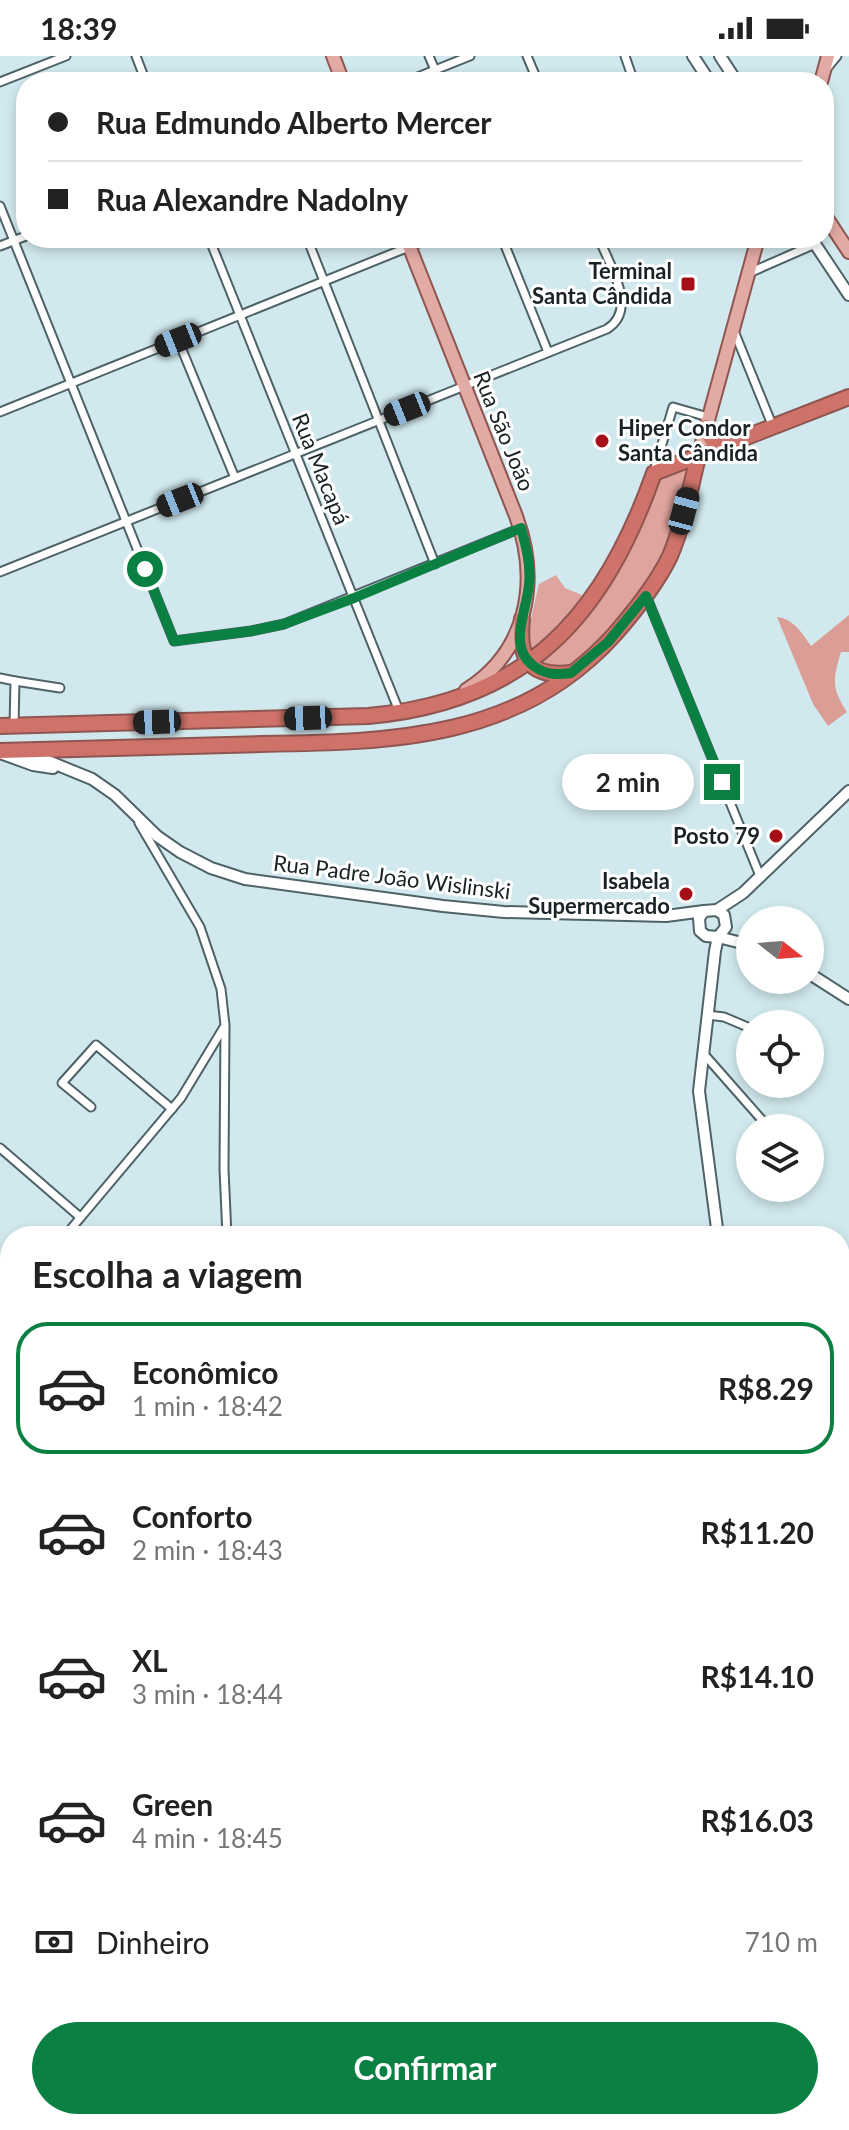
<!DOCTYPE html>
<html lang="pt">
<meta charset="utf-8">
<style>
body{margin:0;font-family:Lato,sans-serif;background:#f2f2f2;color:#222;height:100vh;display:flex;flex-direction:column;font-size:30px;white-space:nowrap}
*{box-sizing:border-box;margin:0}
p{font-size:26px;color:#767676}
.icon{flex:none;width:44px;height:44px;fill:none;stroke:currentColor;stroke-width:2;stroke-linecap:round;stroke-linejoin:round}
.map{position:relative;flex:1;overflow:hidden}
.sheet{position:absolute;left:0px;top:1170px;width:850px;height:904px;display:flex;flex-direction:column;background:#fff;border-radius:32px 32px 0 0;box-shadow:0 4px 12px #0003}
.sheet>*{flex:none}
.banner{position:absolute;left:16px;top:16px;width:818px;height:176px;border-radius:32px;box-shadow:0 4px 12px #0003;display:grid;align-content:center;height:176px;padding:0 32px;background:#fff}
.needle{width:52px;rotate:107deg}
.controls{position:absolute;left:736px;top:850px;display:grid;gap:16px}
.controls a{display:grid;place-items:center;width:88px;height:88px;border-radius:50%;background:#fff;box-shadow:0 4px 12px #0003;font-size:40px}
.end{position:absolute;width:36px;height:36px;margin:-18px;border:10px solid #0b8043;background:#fff;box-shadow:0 0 0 4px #fff}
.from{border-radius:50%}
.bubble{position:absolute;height:56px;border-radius:28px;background:#fff;box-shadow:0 4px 12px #0003;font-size:26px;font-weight:700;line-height:56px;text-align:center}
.car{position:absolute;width:24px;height:48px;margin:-24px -12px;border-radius:10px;box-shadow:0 0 6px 2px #0007;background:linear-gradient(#222 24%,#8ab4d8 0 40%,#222 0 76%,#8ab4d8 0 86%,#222 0)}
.banner b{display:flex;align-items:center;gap:28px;height:76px;font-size:30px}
.banner b+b{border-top:2px solid #e0e0e0}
.banner i{width:20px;height:20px;background:#222}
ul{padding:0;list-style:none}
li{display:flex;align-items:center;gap:24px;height:132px;margin:0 16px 12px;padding:0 16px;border:4px solid transparent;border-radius:32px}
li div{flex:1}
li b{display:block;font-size:30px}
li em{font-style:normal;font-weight:700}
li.selected{border-color:#0b8043}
li>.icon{width:72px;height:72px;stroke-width:1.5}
h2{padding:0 32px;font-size:36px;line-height:96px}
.pay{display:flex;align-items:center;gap:20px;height:88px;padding:0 32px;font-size:30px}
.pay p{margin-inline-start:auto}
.cta{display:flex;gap:16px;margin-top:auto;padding:16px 32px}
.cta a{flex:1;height:92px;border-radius:48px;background:#0b8043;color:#fff;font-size:32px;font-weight:700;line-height:92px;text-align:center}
.status{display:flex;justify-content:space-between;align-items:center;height:56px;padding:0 40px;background:#fff;direction:ltr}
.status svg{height:22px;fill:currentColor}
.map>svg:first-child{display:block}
</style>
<div class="status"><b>18:39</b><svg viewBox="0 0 49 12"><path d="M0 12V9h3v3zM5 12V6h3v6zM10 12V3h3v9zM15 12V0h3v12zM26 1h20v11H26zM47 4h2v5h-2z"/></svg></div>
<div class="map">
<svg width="849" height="2074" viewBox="0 0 849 2074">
<rect width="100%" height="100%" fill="#d1e9ee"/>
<!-- green -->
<g fill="#dea49d">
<path d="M689,408C682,433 677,460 667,485C656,514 599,600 569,610C558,613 550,610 540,604L617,513L637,477L658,426Z"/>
<path d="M556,519L565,532L584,540L553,576L531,598L527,579L539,528Z"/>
</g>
<!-- forest -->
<path fill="#db9e97" d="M849,559V596H841C833,624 831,631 847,656L828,670L813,648L777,561C794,563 802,577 811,590Z"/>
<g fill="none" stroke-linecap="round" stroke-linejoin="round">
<defs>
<g id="street">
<path d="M136,0L146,26"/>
<path d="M429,0L440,26"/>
<path d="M527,0L538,26"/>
<path d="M625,0L634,26"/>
<path d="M828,11L837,0"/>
<path d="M0,26L66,0"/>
<path d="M405,26L470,0"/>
<path d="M0,150L174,585L251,575L284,568L521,472"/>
<path d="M209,182L399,655"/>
<path d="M307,182L435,508"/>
<path d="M502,182L548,296"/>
<path d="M0,190L26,180"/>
<path d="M749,217L815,188"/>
<path d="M734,275L773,371"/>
<path d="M178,284L235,422"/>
<path d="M0,356L431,182"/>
<path d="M654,415L673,351L708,361"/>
<path d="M0,516L607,273C639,253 609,209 599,182"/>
<path d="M647,542L760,820"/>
<path d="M0,622L15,625L14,670"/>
<path d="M15,625L60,632"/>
<path d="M139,767L200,871L221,933L225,969L224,1113L227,1180"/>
<path d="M707,959L724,961L750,972"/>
<path d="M703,997L769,1072"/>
<path d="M91,1051L62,1027L96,989L172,1053"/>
<path d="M0,1092L80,1161"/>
<path d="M65,1180L181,1042L224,971"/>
<path d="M0,1271L10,1265"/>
<path d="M840,1423L849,1420"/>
<path d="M840,1528L849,1525"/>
<path d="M0,1747L10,1761"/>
<path d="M0,1787L10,1782"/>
<path d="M0,1816L10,1827"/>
<path d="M223,2064L232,2074"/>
<path d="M698,2074L711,2064"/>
</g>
<g id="secondary">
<path d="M693,0L710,26"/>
<path d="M720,0L737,26"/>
<path d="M811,182L849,239"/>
<path d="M26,696L92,723L115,739L157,780L180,796L211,812L245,823L443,850L504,856L666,860L704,855"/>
<path d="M0,697L33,709L53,712"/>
<path d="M717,854L724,859L726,871L718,881L715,895L699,1035L718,1180"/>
<path d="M750,889L718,881L706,880L700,875L699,862L704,855L717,854L743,837L849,735"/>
<path d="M810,918L849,943"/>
<path d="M840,1756L849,1789"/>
<path d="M840,1953L849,1932"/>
<path d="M808,2064L809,2074"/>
<path d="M148,2074L160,2064"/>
</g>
<g id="primary">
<path d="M333,0L343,26"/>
<path d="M821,26L828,0"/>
<path d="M824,158L849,196"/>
<path d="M406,182L516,460C540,525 528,595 466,634"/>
<path d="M698,401L758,182"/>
</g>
<g id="highway">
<path d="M706,371L711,382L722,392"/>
<path d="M522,563C518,601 528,622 571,617"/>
<path d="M0,670L368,660C526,646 603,562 654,417L849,341"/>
<path d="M0,695C87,692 174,690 261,688C392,686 519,684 614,579C635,555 656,529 670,500C683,469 690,434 698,401"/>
</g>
</defs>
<!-- street casing -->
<use href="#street" stroke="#4e6267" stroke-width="11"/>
<!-- secondary casing -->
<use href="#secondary" stroke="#4e6267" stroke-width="14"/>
<!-- primary casing -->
<use href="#primary" stroke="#8f5651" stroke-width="16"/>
<!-- highway casing -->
<use href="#highway" stroke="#8f5651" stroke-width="18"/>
<!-- street -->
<use href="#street" stroke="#fff" stroke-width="7"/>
<!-- secondary -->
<use href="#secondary" stroke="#fff" stroke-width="10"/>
<!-- primary -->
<use href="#primary" stroke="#e2aaa5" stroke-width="12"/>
<!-- highway -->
<use href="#highway" stroke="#cf7269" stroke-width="14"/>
</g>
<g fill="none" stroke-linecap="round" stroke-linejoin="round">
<!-- route -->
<path stroke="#0b8043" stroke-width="10" d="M145,513L174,585L251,575L284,568L354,542L521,472C526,490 531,509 529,528C527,556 506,591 535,611C547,619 558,619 571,617L608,586L646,540L722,726"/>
</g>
<!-- markers -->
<g fill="#a60f18" stroke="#fff" stroke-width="3">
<rect x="680" y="220" width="16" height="16" rx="4"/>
<circle cx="602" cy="385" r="8"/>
<circle cx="776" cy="780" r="8"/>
<circle cx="686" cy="838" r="8"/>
</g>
<g text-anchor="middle" stroke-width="6" stroke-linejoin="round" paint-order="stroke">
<!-- poi labels -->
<g font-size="22" font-weight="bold" fill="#192224" stroke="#fff" text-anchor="end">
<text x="672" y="223">Terminal<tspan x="672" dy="25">Santa Cândida</tspan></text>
<text x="618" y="380" text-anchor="start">Hiper Condor<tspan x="618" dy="25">Santa Cândida</tspan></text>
<text x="760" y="788">Posto 79</text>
<text x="670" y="833">Isabela<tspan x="670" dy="25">Supermercado</tspan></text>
</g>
<!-- street labels -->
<g font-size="22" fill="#192224" stroke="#fff">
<text transform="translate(504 375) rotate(68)" y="8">Rua São João</text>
<text transform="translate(321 413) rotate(68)" y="8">Rua Macapá</text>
<text transform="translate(392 821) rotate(7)" y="8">Rua Padre João Wislinski</text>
</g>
</g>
</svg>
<div class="controls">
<a><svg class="needle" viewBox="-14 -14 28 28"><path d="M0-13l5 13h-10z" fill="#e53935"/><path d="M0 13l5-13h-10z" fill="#767676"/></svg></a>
<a><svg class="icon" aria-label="locate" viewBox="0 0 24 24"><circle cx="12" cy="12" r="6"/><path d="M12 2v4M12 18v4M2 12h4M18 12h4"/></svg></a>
<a><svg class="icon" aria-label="layers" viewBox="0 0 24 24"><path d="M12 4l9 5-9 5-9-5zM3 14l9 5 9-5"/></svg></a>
</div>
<i class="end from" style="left:145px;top:513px"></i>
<i class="end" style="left:722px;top:726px"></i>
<div class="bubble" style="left:562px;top:698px;width:132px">2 min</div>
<i class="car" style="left:178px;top:284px;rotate:248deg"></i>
<i class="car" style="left:407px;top:353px;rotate:248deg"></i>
<i class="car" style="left:180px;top:444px;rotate:248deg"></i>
<i class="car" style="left:684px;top:455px;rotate:15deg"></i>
<i class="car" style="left:308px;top:662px;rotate:268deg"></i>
<i class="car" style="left:157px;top:666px;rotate:268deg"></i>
<div class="banner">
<b><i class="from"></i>Rua Edmundo Alberto Mercer</b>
<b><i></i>Rua Alexandre Nadolny</b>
</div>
<section class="sheet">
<h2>Escolha a viagem</h2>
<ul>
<li class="selected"><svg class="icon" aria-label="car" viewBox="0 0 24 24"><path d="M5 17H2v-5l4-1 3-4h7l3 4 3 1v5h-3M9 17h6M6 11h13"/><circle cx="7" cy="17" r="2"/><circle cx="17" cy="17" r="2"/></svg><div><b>Econômico</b><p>1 min · 18:42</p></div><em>R$8.29</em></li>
<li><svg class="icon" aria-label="car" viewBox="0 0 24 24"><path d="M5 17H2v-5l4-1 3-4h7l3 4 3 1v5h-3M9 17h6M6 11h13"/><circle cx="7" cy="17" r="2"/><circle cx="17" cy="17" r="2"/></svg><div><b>Conforto</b><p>2 min · 18:43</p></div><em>R$11.20</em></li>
<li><svg class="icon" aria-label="car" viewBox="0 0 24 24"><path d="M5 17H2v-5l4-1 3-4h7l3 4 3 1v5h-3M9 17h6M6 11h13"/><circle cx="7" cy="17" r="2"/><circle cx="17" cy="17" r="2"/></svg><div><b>XL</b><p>3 min · 18:44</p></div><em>R$14.10</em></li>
<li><svg class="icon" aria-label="car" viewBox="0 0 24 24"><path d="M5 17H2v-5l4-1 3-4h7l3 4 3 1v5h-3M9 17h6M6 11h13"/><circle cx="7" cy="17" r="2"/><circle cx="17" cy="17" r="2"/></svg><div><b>Green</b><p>4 min · 18:45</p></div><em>R$16.03</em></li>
</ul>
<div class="pay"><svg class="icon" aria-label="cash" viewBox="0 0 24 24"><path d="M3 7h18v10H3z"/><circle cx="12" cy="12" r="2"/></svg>Dinheiro<p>710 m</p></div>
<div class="cta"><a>Confirmar</a></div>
</section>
</div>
